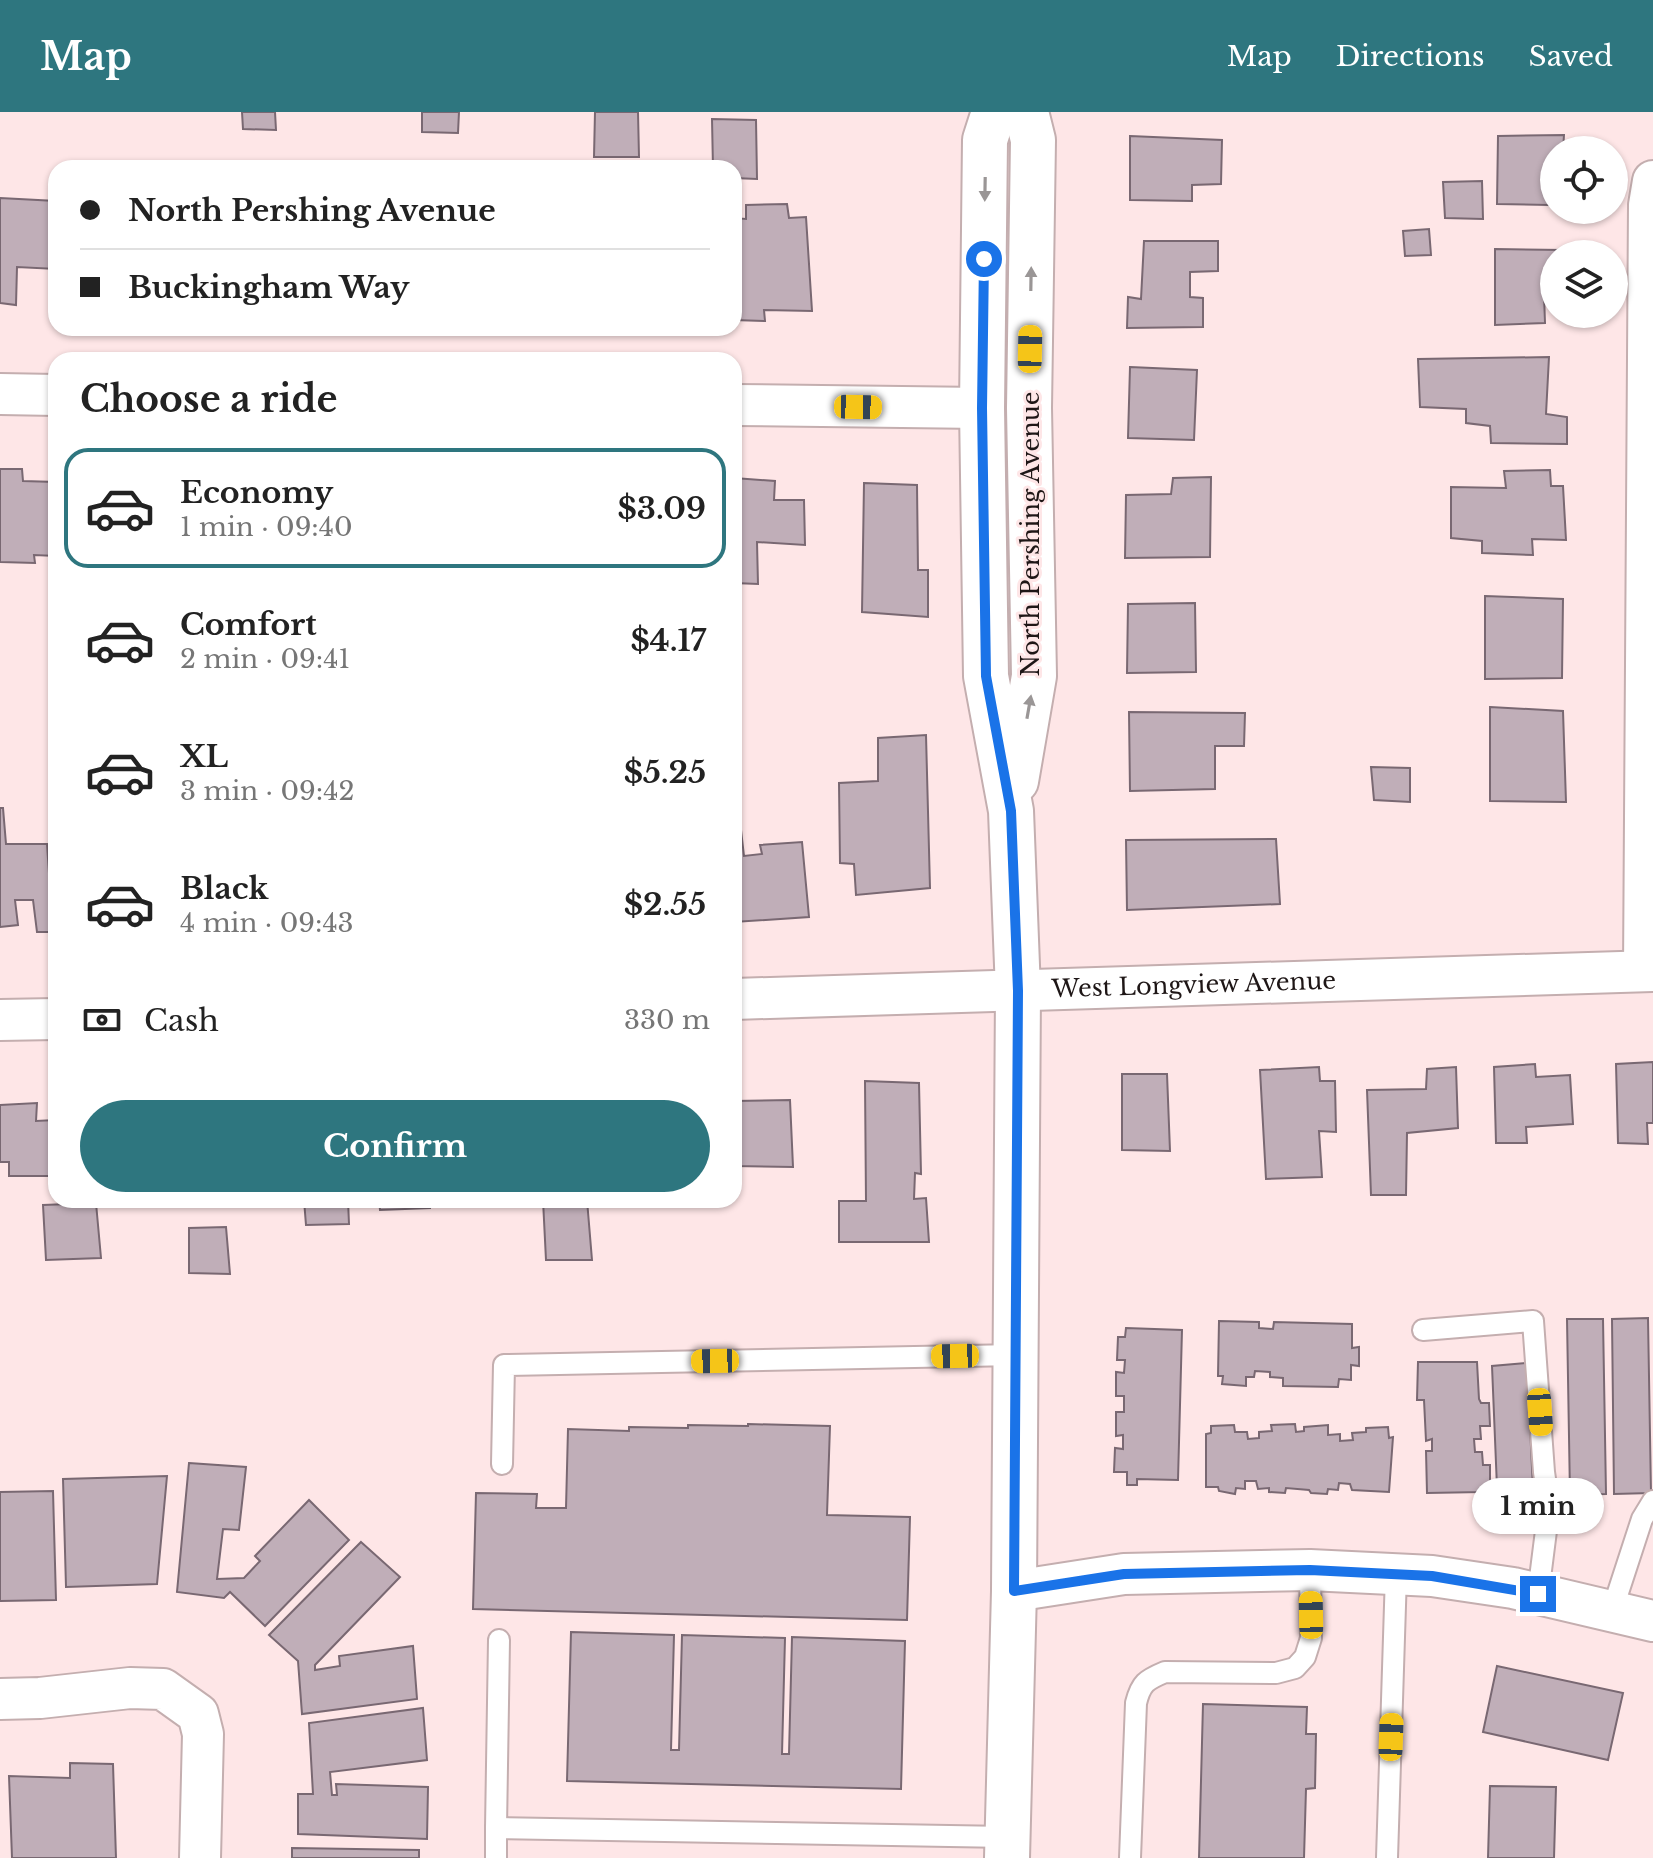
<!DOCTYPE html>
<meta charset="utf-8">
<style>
body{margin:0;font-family:"Libre Baskerville",serif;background:#f2f2f2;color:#222;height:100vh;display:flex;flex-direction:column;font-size:30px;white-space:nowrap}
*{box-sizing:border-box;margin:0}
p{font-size:26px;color:#767676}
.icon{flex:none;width:44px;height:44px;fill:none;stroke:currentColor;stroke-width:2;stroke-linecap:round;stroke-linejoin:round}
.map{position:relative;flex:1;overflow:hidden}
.details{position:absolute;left:48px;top:240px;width:694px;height:856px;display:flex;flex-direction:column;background:#fff;border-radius:24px;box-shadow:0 2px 6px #0004}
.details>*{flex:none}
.hud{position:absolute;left:48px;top:48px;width:694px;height:176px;border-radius:24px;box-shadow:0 2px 6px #0004;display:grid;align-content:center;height:176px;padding:0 32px;background:#fff}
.fabs{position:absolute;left:1540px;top:24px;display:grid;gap:16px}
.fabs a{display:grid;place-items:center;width:88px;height:88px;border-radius:50%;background:#fff;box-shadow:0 2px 6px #0004;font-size:40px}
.end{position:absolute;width:36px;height:36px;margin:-18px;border:10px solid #1a73e8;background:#fff;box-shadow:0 0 0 4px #fff}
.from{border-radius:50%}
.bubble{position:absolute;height:56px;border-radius:28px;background:#fff;box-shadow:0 2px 6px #0004;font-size:26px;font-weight:800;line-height:56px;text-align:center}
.car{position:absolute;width:24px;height:48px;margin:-24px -12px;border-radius:10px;box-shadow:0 0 6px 2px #0007;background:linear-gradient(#f5c518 24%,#345 0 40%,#f5c518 0 76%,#345 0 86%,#f5c518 0)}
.hud b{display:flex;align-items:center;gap:28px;height:76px;font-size:30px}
.hud b+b{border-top:2px solid #e0e0e0}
.hud i{width:20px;height:20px;background:#222}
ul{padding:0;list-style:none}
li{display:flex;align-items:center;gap:24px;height:120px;margin:0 16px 12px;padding:0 16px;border:4px solid transparent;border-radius:24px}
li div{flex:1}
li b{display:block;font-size:30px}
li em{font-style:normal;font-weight:800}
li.selected{border-color:#2e767f}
li>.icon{width:72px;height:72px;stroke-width:1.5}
h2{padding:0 32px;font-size:36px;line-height:96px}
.pay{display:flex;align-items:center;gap:20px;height:88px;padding:0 32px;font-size:30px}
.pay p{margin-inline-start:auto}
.button{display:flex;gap:16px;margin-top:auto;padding:16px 32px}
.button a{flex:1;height:92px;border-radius:48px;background:#2e767f;color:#fff;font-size:32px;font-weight:800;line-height:92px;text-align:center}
header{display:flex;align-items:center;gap:48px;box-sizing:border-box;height:112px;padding:0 40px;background:#2e767f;color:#fff}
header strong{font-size:38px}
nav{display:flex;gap:44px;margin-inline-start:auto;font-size:28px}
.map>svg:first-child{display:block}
</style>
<header>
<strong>Map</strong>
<nav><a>Map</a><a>Directions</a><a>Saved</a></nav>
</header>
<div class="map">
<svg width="1653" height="1746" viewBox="0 0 1653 1746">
<rect width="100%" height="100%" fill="#fee6e7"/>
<!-- building -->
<g fill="#c0aeb8" stroke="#796872" stroke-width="2">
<path d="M242,0H275L276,18L243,17Z"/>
<path d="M422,0H459L458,21L422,20Z"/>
<path d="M595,0H638L639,45H594Z"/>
<path d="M712,7L756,8L757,67L734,66V56H713Z"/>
<path d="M1564,23L1563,38H1554V62H1548L1549,93L1497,92L1498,24Z"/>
<path d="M1130,24L1222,28L1221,72L1192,73V89L1130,88Z"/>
<path d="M1482,69L1483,107L1445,106L1443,70Z"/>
<path d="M0,86L56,89V157L17,155L16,193L0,191Z"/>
<path d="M787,92L789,106L806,105L812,199L764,198L765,209L734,208V106L746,107V93Z"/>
<path d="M1429,117L1431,143L1405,144L1403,119Z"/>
<path d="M1144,129H1218V159L1190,160V185L1203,186V215L1127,216L1128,185L1141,187Z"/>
<path d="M1495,137L1563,138V142H1554V171H1548V182H1544L1545,211L1495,213Z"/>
<path d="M1549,245L1546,302L1567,305V332L1491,331L1490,314L1466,311V297L1420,295L1418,247Z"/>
<path d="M1130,255L1197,258L1194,328L1128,326Z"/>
<path d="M0,357H22L23,369L56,370V444L34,443L35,451L0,450Z"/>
<path d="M1550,358L1551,374H1563L1566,428L1532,427L1533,443L1482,441V429L1451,426V375L1506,376L1504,359Z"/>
<path d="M1211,365L1210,445L1125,446L1126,383L1171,382L1173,366Z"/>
<path d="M734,366L775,369L774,388H804L805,433L757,430L758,472L734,471Z"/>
<path d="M864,371L917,373L918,458H928V505L862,500Z"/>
<path d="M1485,484L1563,487L1562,566L1485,567Z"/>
<path d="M1195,491L1196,560L1127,561L1128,492Z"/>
<path d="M1490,595L1563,599L1566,690L1490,689Z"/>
<path d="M1129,600L1245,601L1244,634H1215V677L1130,679Z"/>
<path d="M926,623L930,776L856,783L854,752L840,751L839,671L878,669V626Z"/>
<path d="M1371,655L1410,656V690L1374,688Z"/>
<path d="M0,696H3L6,732H47L49,761H56V820H37L33,788H15L18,813L0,815Z"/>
<path d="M734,718H741L744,744L762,742L760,733L802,730L809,805L734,810Z"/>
<path d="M1276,727L1280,792L1127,798L1126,728Z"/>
<path d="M1653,950V1011H1647L1648,1032L1618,1031L1616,952Z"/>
<path d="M1535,952L1536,965L1570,963L1573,1012L1526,1015L1527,1031H1496L1494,955Z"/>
<path d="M1319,955L1320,969H1335L1336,1020L1319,1019L1322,1065L1266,1067L1260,958Z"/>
<path d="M1456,955L1458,1016L1407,1021L1406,1083H1371L1367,978L1426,977L1427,957Z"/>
<path d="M1122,962H1167L1170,1039L1122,1038Z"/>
<path d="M865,969L919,971L921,1062L915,1061L914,1087L926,1086L929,1130H839V1089H866Z"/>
<path d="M790,988L793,1055L734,1054V989Z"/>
<path d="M37,991L36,1009L55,1008L56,1064H9V1050H0V993Z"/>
<path d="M304,1088H348L349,1112L306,1113Z"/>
<path d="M379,1088H430V1096L380,1098Z"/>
<path d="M543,1088H587L592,1148H546Z"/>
<path d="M96,1091L101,1146L46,1148L43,1093Z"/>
<path d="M226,1115L230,1162L189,1161V1116Z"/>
<path d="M1648,1206L1651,1381L1614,1382L1612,1207Z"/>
<path d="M1567,1207H1603L1606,1382L1570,1383Z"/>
<path d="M1219,1209L1259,1210V1216L1273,1217L1274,1210L1352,1212V1236L1359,1235V1254L1351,1253V1268L1339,1267L1338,1275L1283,1274V1266L1270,1265V1260L1255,1259L1254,1265H1246V1274L1222,1272L1223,1264H1218Z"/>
<path d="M1126,1216L1182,1218L1178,1368L1137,1367V1373H1127V1360H1114L1115,1336L1123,1337V1323L1116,1324V1300H1124V1284H1116V1260L1124,1261L1125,1248H1117L1118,1225H1125Z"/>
<path d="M1418,1250H1477L1479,1287L1481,1291H1489L1490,1314H1480L1481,1327H1474L1475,1340H1482L1483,1353H1490V1376H1482V1380L1427,1381L1426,1339H1432V1327L1426,1329L1424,1288H1417Z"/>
<path d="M1527,1251L1534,1398L1498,1400L1492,1254Z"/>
<path d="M748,1312L830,1314L827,1403L910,1405L907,1508L473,1497L476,1381L537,1382L536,1396H566L568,1317L629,1319V1315L688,1316V1313L748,1314Z"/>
<path d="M1295,1312L1296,1320L1304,1319V1315L1328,1313V1323L1340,1322V1329L1353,1328L1352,1321L1366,1320V1316L1388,1315L1389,1326L1393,1325L1389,1380L1352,1378L1350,1372L1339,1371L1338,1378L1328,1377L1327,1382L1311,1381L1309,1378L1286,1376L1285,1381L1269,1380V1376L1258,1377L1256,1369H1245V1377L1236,1376L1235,1382L1219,1379L1218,1375H1206V1322L1211,1321V1314L1234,1313L1235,1320H1247L1248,1327L1259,1326V1320L1272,1319L1271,1313Z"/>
<path d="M189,1351L246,1355L239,1418L223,1417L217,1467L244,1466L260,1449L255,1444L309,1388L349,1428L265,1514L230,1480L224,1486L177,1480Z"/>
<path d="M167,1364L157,1472L66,1475L63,1367Z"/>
<path d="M53,1379L56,1488L0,1489V1380Z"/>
<path d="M361,1430L400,1465L315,1553V1558L340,1554L339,1544L413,1534L417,1587L302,1602L298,1549L269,1523Z"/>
<path d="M571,1520L674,1523L671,1638H679L682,1523L785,1526L782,1642H789L792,1525L905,1529L901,1677L567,1669Z"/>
<path d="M1497,1554L1623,1581L1608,1648L1483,1620Z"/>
<path d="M1203,1592L1307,1595L1306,1622H1316L1315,1676L1306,1677L1304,1746H1199Z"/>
<path d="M423,1596L427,1648L330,1660L332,1683H337L336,1672L428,1675L427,1727L298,1722V1682H313L309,1611Z"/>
<path d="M70,1651L113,1652L116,1746H12L9,1664L70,1666Z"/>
<path d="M1490,1674L1556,1675L1554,1746H1488Z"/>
<path d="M292,1736L419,1738V1746H292Z"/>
</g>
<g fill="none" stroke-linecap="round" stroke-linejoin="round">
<defs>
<g id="lane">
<path d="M1423,1218L1533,1209L1544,1360L1549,1395L1538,1482"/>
<path d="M502,1352L504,1253L1016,1243"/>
<path d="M1612,1499L1642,1407L1653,1389"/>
<path d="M496,1716L499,1528"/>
<path d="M496,1746V1716L1007,1725"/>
<path d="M1130,1746L1136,1591C1141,1571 1146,1568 1165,1560L1276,1561L1295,1556L1305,1545L1311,1526L1310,1458"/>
<path d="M1387,1746L1396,1462"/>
</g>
<g id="street">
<path d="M0,282L56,283"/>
<path d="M734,293L982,296"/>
<path d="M1644,859L1649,93L1653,69"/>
<path id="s1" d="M734,887L1653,859"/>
<path d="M0,908L56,907"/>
<path d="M1014,1479L1124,1462L1310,1458L1432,1464L1513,1476L1653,1509"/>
<path d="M0,1587L40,1586L130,1576L163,1577L198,1602L203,1622L200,1746"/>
</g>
<g id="secondary">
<path d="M994,0L985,28L982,296L986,564L1011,699L1018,879L1014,1479L1007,1746"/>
<path d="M1016,669L1034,564L1029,296L1033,28L1026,0"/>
</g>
</defs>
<!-- lane casing -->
<use href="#lane" stroke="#c4aeaf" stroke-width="24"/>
<!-- street casing -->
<use href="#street" stroke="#c4aeaf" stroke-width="44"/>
<!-- secondary casing -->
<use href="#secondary" stroke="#c4aeaf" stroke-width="48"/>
<!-- lane -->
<use href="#lane" stroke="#fff" stroke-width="20"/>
<!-- street -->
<use href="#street" stroke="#fff" stroke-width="40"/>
<!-- secondary -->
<use href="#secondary" stroke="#fff" stroke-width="44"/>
</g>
<!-- one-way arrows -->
<defs><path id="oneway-solid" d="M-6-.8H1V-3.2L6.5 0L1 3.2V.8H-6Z" transform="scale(2)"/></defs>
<g fill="#9a9696">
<use href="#oneway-solid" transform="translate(985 77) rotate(91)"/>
<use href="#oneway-solid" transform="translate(1031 167) rotate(-89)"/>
<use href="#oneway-solid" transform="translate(1029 595) rotate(-80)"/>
</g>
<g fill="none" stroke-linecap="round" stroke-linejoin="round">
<!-- route -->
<path stroke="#1a73e8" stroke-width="10" d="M984,147L982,296L986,564L1011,699L1018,879L1014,1479L1124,1462L1310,1458L1432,1464L1538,1482"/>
</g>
<g text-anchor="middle" stroke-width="6" stroke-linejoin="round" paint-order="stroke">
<!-- street labels -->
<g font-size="24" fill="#1e1616" stroke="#fee6e7">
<text transform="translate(1031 422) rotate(-90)" y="8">North Pershing Avenue</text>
<text dy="8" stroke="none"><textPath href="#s1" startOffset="460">West Longview Avenue</textPath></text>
</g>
</g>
</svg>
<div class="fabs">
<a><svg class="icon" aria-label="locate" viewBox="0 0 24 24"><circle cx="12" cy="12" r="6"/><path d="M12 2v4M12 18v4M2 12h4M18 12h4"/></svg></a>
<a><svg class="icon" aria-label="layers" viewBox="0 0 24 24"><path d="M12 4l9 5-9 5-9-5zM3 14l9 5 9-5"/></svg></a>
</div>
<i class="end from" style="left:984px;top:147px"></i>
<i class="end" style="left:1538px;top:1482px"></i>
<div class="bubble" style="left:1472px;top:1366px;width:132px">1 min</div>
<i class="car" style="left:1030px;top:237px;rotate:1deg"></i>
<i class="car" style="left:858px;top:295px;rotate:91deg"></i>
<i class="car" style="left:955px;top:1244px;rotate:269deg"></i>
<i class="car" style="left:715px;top:1249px;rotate:269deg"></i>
<i class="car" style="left:1540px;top:1300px;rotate:176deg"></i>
<i class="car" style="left:1311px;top:1503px;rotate:359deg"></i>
<i class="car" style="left:1391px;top:1625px;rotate:2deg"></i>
<div class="hud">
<b><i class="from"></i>North Pershing Avenue</b>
<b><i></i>Buckingham Way</b>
</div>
<section class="details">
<h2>Choose a ride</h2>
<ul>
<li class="selected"><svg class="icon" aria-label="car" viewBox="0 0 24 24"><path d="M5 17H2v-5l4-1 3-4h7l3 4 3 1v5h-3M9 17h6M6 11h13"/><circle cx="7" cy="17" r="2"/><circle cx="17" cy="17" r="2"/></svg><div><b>Economy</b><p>1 min · 09:40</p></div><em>$3.09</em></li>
<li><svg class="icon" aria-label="car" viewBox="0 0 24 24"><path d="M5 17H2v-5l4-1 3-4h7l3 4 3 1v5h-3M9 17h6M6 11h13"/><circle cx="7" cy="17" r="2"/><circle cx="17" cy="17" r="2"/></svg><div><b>Comfort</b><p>2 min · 09:41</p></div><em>$4.17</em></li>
<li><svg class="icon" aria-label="car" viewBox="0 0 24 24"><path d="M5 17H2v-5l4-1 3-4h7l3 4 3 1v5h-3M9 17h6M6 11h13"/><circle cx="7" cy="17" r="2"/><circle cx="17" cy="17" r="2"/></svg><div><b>XL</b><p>3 min · 09:42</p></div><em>$5.25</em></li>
<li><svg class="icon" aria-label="car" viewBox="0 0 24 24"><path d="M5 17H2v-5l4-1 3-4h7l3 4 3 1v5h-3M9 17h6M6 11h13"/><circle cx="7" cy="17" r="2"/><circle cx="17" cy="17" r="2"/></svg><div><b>Black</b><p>4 min · 09:43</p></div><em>$2.55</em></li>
</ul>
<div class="pay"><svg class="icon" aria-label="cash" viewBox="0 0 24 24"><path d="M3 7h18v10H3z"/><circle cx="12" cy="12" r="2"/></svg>Cash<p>330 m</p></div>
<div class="button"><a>Confirm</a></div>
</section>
</div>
